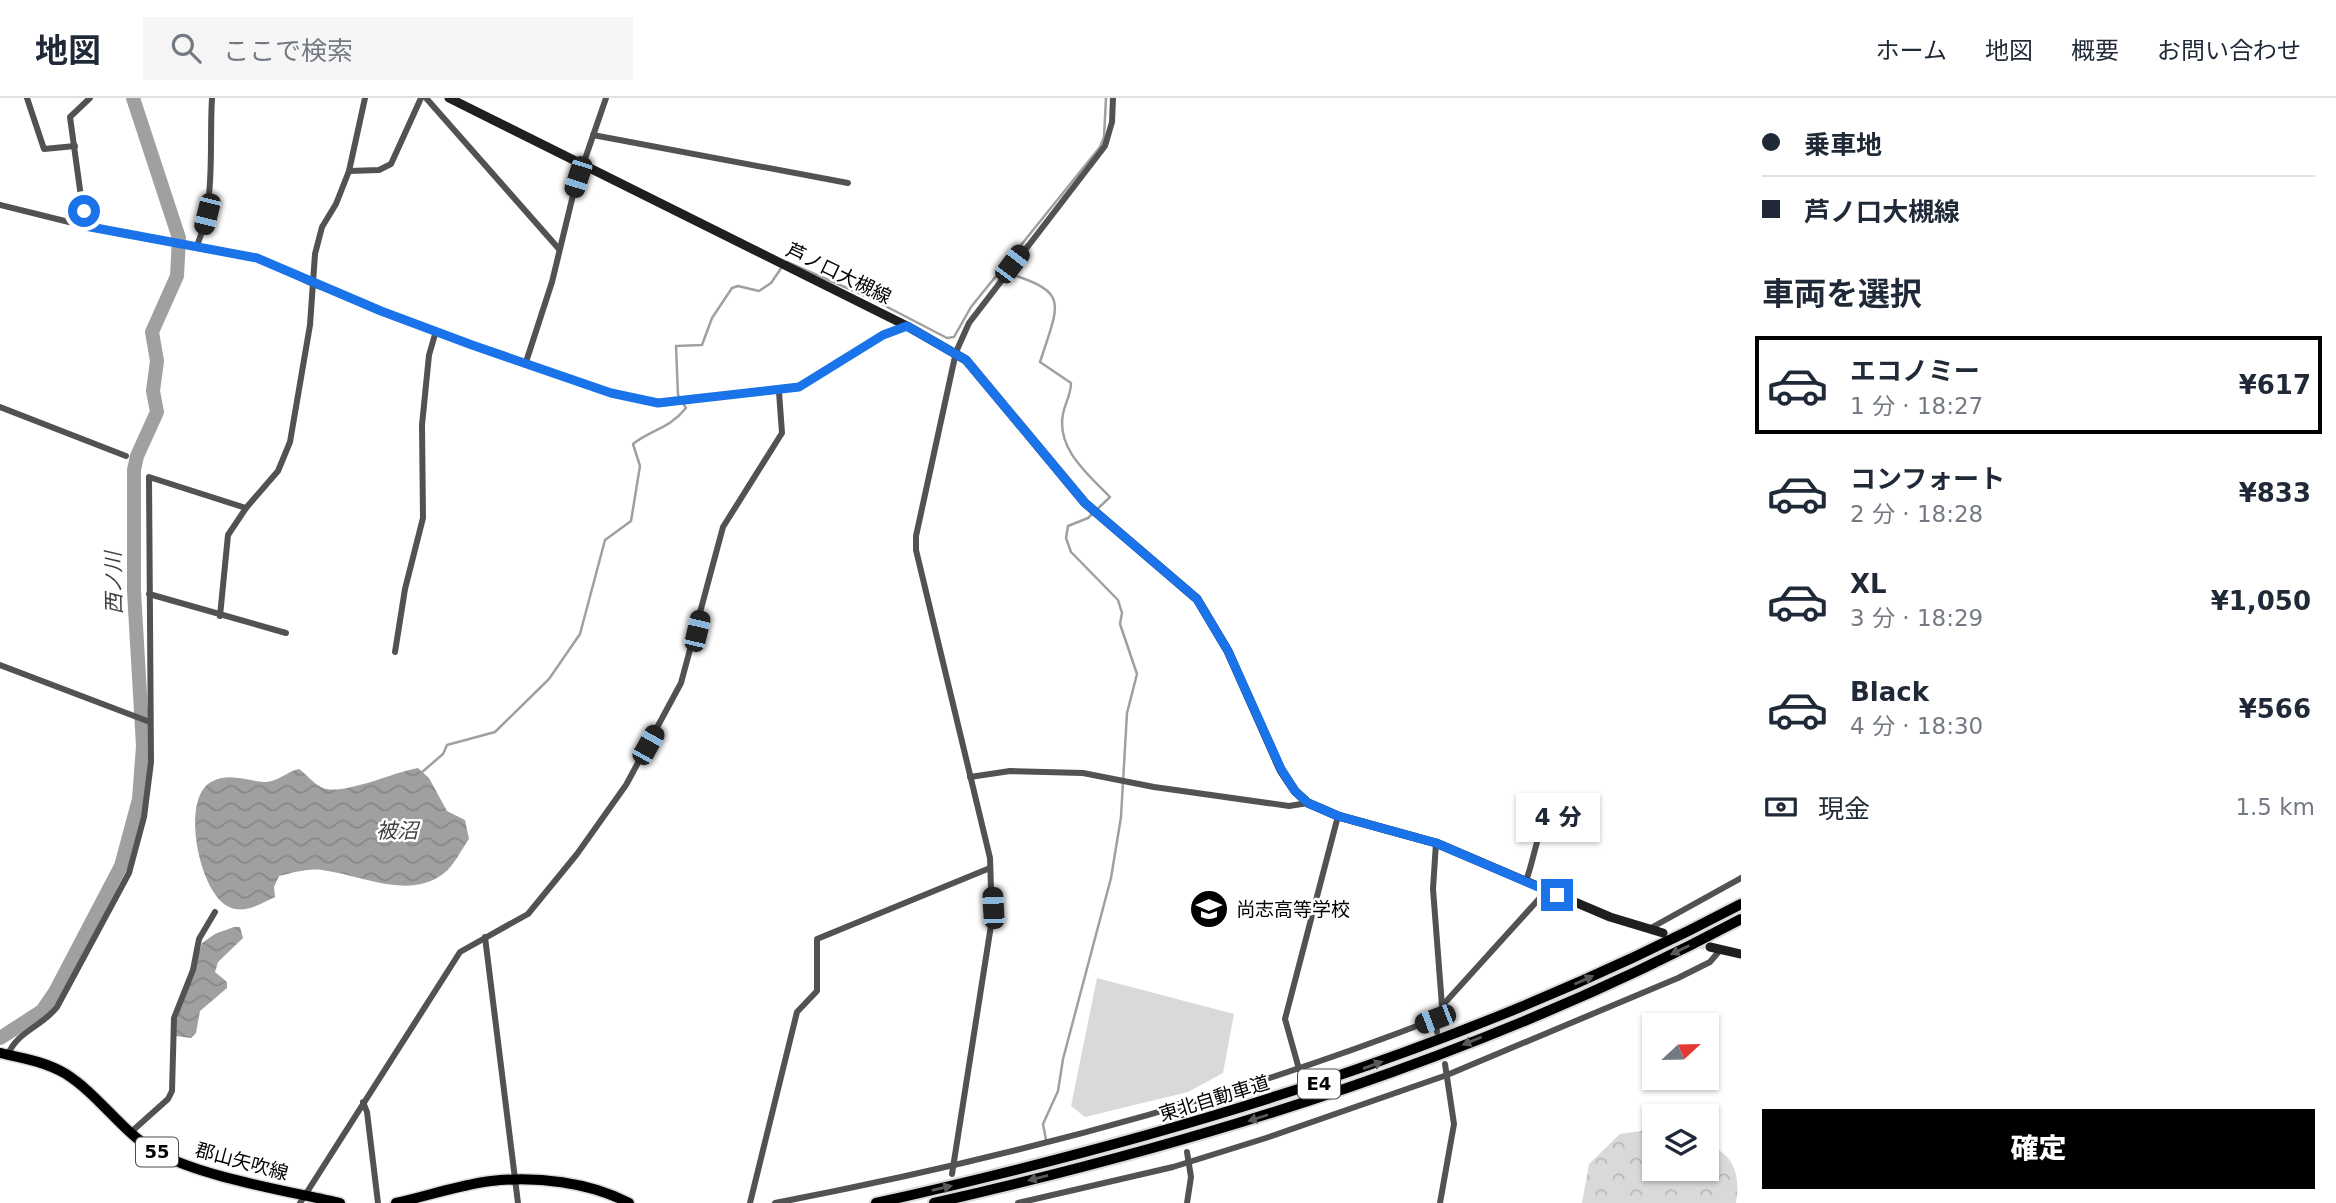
<!DOCTYPE html>
<html lang="ja">
<meta charset="utf-8">
<style>
body{margin:0;font-family:"DejaVu Sans","Noto Sans JP",sans-serif;background:#f6f6f7;color:#1f2937;height:100vh;display:flex;flex-direction:column;font-size:26px;white-space:nowrap}
*{box-sizing:border-box;margin:0}
p{font-size:23px;color:#747a83}
.icon{flex:none;width:38px;height:38px;fill:none;stroke:currentColor;stroke-width:2;stroke-linecap:round;stroke-linejoin:round}
.map{position:relative;flex:1;overflow:hidden}
.sheet{display:flex;flex-direction:column;background:#fff;width:595px}
.sheet>*{flex:none}
.banner{display:grid;align-content:center;height:154px;padding:0 21px;background:#fff}
.needle{width:46px;rotate:68deg}
.tools{position:absolute;left:1642px;top:915px;display:grid;gap:14px}
.tools a{display:grid;place-items:center;width:77px;height:77px;border-radius:0px;background:#fff;box-shadow:0 2px 5px #0004;font-size:35px}
.end{position:absolute;width:32px;height:32px;margin:-16px;border:9px solid #1a73e8;background:#fff;box-shadow:0 0 0 4px #fff}
.from{border-radius:50%}
.bubble{position:absolute;height:49px;border-radius:0px;background:#fff;box-shadow:0 2px 5px #0004;font-size:23px;font-weight:800;line-height:49px;text-align:center}
.car{position:absolute;width:21px;height:42px;margin:-21px -10px;border-radius:9px;box-shadow:0 0 5px 2px #0007;background:linear-gradient(#222 24%,#8ab4d8 0 40%,#222 0 76%,#8ab4d8 0 86%,#222 0)}
.banner b{display:flex;align-items:center;gap:24px;height:66px;font-size:26px}
.banner b+b{border-top:2px solid #e0e1e3}
.banner i{width:18px;height:18px;background:#1f2937}
ul{padding:0;list-style:none}
li{display:flex;align-items:center;gap:21px;height:98px;margin:0 14px 10px;padding:0 7px;border:4px solid transparent;border-radius:0px}
li div{flex:1}
li b{display:block;font-size:26px}
li em{font-style:normal;font-weight:800}
li.current{border-color:#000}
li>.icon{width:63px;height:63px;stroke-width:1.5}
h2{padding:0 21px;font-size:32px;line-height:84px}
.pay{display:flex;align-items:center;gap:18px;height:77px;padding:0 21px;font-size:26px}
.pay p{margin-inline-start:auto}
.action{display:flex;gap:14px;margin-top:auto;padding:14px 21px}
.action a{flex:1;height:80px;border-radius:0px;background:#000;color:#fff;font-size:28px;font-weight:800;line-height:80px;text-align:center}
header{display:flex;align-items:center;gap:42px;box-sizing:border-box;height:98px;padding:0 35px;background:#fff;border-bottom:2px solid #e0e1e3}
header strong{font-size:33px}
nav{display:flex;gap:38px;margin-inline-start:auto;font-size:24px}
.search{width:490px;height:63px;background:#f6f6f7;display:flex;align-items:center;gap:18px;box-sizing:border-box;padding:0 24px;border-radius:0px;color:#747a83;font-size:26px}
main{display:flex;flex:1;min-height:0}
.map>svg:first-child{display:block}
</style>
<header>
<strong>地図</strong>
<div class="search"><svg class="icon" aria-label="search" viewBox="0 0 24 24"><circle cx="10" cy="10" r="6"/><path d="M15 15l6 6"/></svg>ここで検索</div>
<nav><a>ホーム</a><a>地図</a><a>概要</a><a>お問い合わせ</a></nav>
</header>
<main>
<div class="map">
<svg width="1741" height="1105" viewBox="0 0 1741 1105">
<defs>
<pattern id="forest-crowns" width="20" height="18" patternUnits="userSpaceOnUse" patternTransform="scale(1.75)"><rect width="20" height="18" fill="#d9d9d9"/><path d="M2 6a3 3 0 1 1 6 0M12 15a3 3 0 1 1 6 0" fill="none" stroke="#b8b8b8"/></pattern>
<pattern id="water-waves" width="16" height="10" patternUnits="userSpaceOnUse" patternTransform="scale(1.75)"><rect width="16" height="10" fill="#a0a0a0"/><path d="M0 5q4-4 8 0t8 0" fill="none" stroke="#888"/></pattern>
</defs>
<rect width="100%" height="100%" fill="#fff"/>
<!-- forest -->
<path fill="url(#forest-crowns)" d="M1654,1031V1071H1706V1046C1734,1055 1741,1078 1736,1105H1582L1589,1066L1620,1036Z"/>
<!-- pitch -->
<path fill="#d9d9d9" d="M1097,880L1234,916L1223,975L1188,994L1085,1019L1071,1008Z"/>
<!-- water -->
<g fill="url(#water-waves)">
<path d="M418,670L429,680L447,713L465,722L469,741C461,752 454,768 443,776C408,802 361,777 322,772C308,770 292,775 279,778L274,789L275,799C261,806 244,816 229,809C199,796 180,701 211,684C229,674 246,683 264,684C276,685 288,673 299,671C306,676 313,685 321,689C339,700 396,673 418,670Z"/>
<path d="M234,829H240L243,840L218,864L215,874L227,884V890L200,913L196,935L191,940L176,938L175,927L202,845L215,836Z"/>
</g>
<g fill="none" stroke-linecap="round" stroke-linejoin="round">
<!-- stream -->
<g stroke="#a0a0a0" stroke-width="2.5">
<path d="M787,164L870,200L947,240L954,239L971,209L1100,49L1104,39L1106,0"/>
<path d="M1001,173C1069,194 1061,200 1040,264L1071,285C1071,297 1065,305 1063,316C1056,351 1089,377 1110,399L1088,420L1068,428L1066,440L1071,454L1118,502L1122,515L1120,526L1137,576L1127,615L1121,719L1111,780L1063,961L1058,993L1043,1026L1046,1042"/>
<path d="M421,675L443,656L447,647L495,634L549,581L580,536L605,442L631,423L640,368L633,346C652,331 669,331 686,310L678,297L676,248L702,247L712,220L732,190L738,188L759,193L771,185L782,169"/>
</g>
<!-- river -->
<path stroke="#a0a0a0" stroke-width="14" d="M0,940L42,913L55,894L121,768L139,701L143,648L134,493V372L137,358L157,314L153,293L157,263L152,234L177,178L179,140L133,0"/>
<!-- secondary-tunnel -->
<path stroke="#d9d9d9" stroke-width="9" stroke-dasharray="9 4.5" stroke-linecap="butt" d="M1671,837L1710,849"/>
<defs>
<g id="primary">
<path d="M0,955C23,960 46,964 66,976C99,997 121,1033 155,1053C200,1079 288,1093 340,1105"/>
<path d="M396,1105C427,1098 459,1087 491,1083C536,1078 589,1084 629,1105"/>
</g>
<g id="motorway">
<path d="M876,1105C1175,1038 1468,950 1741,806"/>
<path d="M934,1105C1212,1042 1488,956 1741,821"/>
</g>
</defs>
<!-- primary casing -->
<use href="#primary" stroke="#dbdbdb" stroke-width="13"/>
<!-- motorway casing -->
<use href="#motorway" stroke="#dbdbdb" stroke-width="14"/>
<!-- minor -->
<g stroke="#525252" stroke-width="6">
<path d="M27,0L44,51L75,48"/>
<path d="M426,0L559,151"/>
<path d="M593,37L848,85"/>
<path d="M349,73L379,72L391,66L421,0"/>
<path d="M0,107L85,128L257,160L313,186L472,247L611,295L658,305L798,290L883,237L907,228"/>
<path d="M85,128L70,19L90,0"/>
<path d="M197,148C216,100 209,51 212,0"/>
<path d="M526,264L552,184L574,93L606,0"/>
<path d="M0,309L126,358"/>
<path d="M149,496L286,535"/>
<path d="M220,518L228,437L246,410L278,373L290,344L310,227L315,156L322,129L336,106L349,73L365,0"/>
<path d="M395,554L405,491L423,420L422,327L429,257L436,233"/>
<path d="M0,567L150,624"/>
<path d="M970,679L1010,673L1083,675L1154,689L1289,708L1308,705"/>
<path d="M1526,783C1536,755 1538,725 1556,701"/>
<path d="M1649,831L1741,780"/>
<path d="M485,839L518,1105"/>
<path d="M1442,908L1547,792"/>
<path d="M1435,921L1437,934"/>
<path d="M8,957C16,934 43,928 57,909L129,775L144,719L151,664L149,379L246,410"/>
<path d="M1299,971L1285,921L1338,718"/>
<path d="M363,1004L367,1014L378,1105"/>
<path d="M1179,1006L1182,1017"/>
<path d="M130,1035L168,1001L172,993L174,920L193,872L199,841L215,814"/>
<path d="M952,1076L992,821L990,760L916,452V438L956,254L969,225L1105,48L1112,24L1113,0"/>
<path d="M300,1105L460,854L528,816L577,756L626,687L681,585L723,429L782,335L779,294"/>
<path d="M750,1105L797,914L817,893V841L990,770"/>
<path d="M775,1105C999,1062 1222,1004 1435,921L1442,914V908L1433,791L1436,745"/>
<path d="M1018,1105L1173,1069L1266,1040L1447,977L1678,880L1710,864L1721,851"/>
<path d="M1187,1105L1191,1079L1187,1054"/>
<path d="M1440,1105L1454,1026L1445,966"/>
</g>
<!-- secondary -->
<g stroke="#1f1f1f" stroke-width="9">
<path d="M449,0L907,228L966,262L1085,405L1197,501L1228,553L1281,672L1295,693L1308,705L1338,718L1436,745L1610,819L1663,835"/>
<path d="M1710,849L1741,856"/>
</g>
<!-- primary -->
<use href="#primary" stroke="#000" stroke-width="10"/>
<!-- motorway -->
<use href="#motorway" stroke="#000" stroke-width="10"/>
</g>
<!-- one-way arrows -->
<defs><path id="oneway-solid" d="M-6-.8H1V-3.2L6.5 0L1 3.2V.8H-6Z" transform="scale(1.75)"/></defs>
<g fill="#595959">
<use href="#oneway-solid" transform="translate(1680 852) rotate(154)"/>
<use href="#oneway-solid" transform="translate(1584 882) rotate(-24)"/>
<use href="#oneway-solid" transform="translate(1472 943) rotate(158)"/>
<use href="#oneway-solid" transform="translate(1373 967) rotate(-20)"/>
<use href="#oneway-solid" transform="translate(1258 1020) rotate(162)"/>
<use href="#oneway-solid" transform="translate(1038 1080) rotate(166)"/>
<use href="#oneway-solid" transform="translate(942 1090) rotate(-13)"/>
</g>
<g fill="none" stroke-linecap="round" stroke-linejoin="round">
<!-- route -->
<path stroke="#1a73e8" stroke-width="9" d="M84,113L85,128L257,160L381,213L472,247L611,295L658,305L799,289L883,237L907,228L966,262L1085,405L1197,501L1228,553L1281,671L1295,693L1308,705L1338,718L1436,745L1557,797"/>
</g>
<!-- icons -->
<defs>
<symbol id="school-disc" viewBox="-11 -11 22 22"><circle r="9.5" fill="#000" stroke="#fff"/><path d="M0-5L7-2L0 1L-7-2ZM-4 1L0 2.5L4 1V4Q0 6-4 4Z" fill="#fff"/></symbol>
</defs>
<g fill-rule="evenodd">
<use href="#school-disc" x="1187" y="789" width="44" height="44"/>
</g>
<g text-anchor="middle" stroke-width="5" stroke-linejoin="round" paint-order="stroke">
<!-- shield labels -->
<g fill="#fff" stroke="#4c4c4c" stroke-width="2">
<rect x="1298" y="971.5" width="42" height="29" rx="5"/>
<rect x="136" y="1039.5" width="42" height="29" rx="5"/>
</g>
<g font-size="18" font-weight="bold" fill="#000">
<text x="1319" y="992">E4</text>
<text x="157" y="1060">55</text>
</g>
<!-- street labels -->
<g font-size="19" fill="#000" stroke="#fff">
<text transform="translate(839 175) rotate(26)" y="7">芦ノ口大槻線</text>
<text transform="translate(1214 1000) rotate(-17)" y="7">東北自動車道</text>
<text transform="translate(242 1063) rotate(15)" y="7">郡山矢吹線</text>
</g>
<!-- poi labels -->
<g font-size="19" fill="#000" stroke="#fff" text-anchor="start">
<text x="1236" y="818">尚志高等学校</text>
</g>
<!-- water labels -->
<g font-size="21" font-style="italic" fill="#414141" stroke="#fff">
<text transform="translate(114 485) rotate(-91)" y="7">西ノ川</text>
<text x="397" y="740">被沼</text>
</g>
</g>
</svg>
<div class="tools">
<a><svg class="needle" viewBox="-14 -14 28 28"><path d="M0-13l5 13h-10z" fill="#e53935"/><path d="M0 13l5-13h-10z" fill="#747a83"/></svg></a>
<a><svg class="icon" aria-label="layers" viewBox="0 0 24 24"><path d="M12 4l9 5-9 5-9-5zM3 14l9 5 9-5"/></svg></a>
</div>
<i class="end from" style="left:84px;top:113px"></i>
<i class="end" style="left:1557px;top:797px"></i>
<div class="bubble" style="left:1516px;top:695px;width:84px">4 分</div>
<i class="car" style="left:578px;top:79px;rotate:198deg"></i>
<i class="car" style="left:207px;top:116px;rotate:194deg"></i>
<i class="car" style="left:1012px;top:166px;rotate:37deg"></i>
<i class="car" style="left:697px;top:533px;rotate:13deg"></i>
<i class="car" style="left:648px;top:647px;rotate:29deg"></i>
<i class="car" style="left:993px;top:810px;rotate:357deg"></i>
<i class="car" style="left:1435px;top:921px;rotate:249deg"></i>
</div>
<section class="sheet">
<div class="banner">
<b><i class="from"></i>乗車地</b>
<b><i></i>芦ノ口大槻線</b>
</div>
<h2>車両を選択</h2>
<ul>
<li class="current"><svg class="icon" aria-label="car" viewBox="0 0 24 24"><path d="M5 17H2v-5l4-1 3-4h7l3 4 3 1v5h-3M9 17h6M6 11h13"/><circle cx="7" cy="17" r="2"/><circle cx="17" cy="17" r="2"/></svg><div><b>エコノミー</b><p>1 分 · 18:27</p></div><em>¥617</em></li>
<li><svg class="icon" aria-label="car" viewBox="0 0 24 24"><path d="M5 17H2v-5l4-1 3-4h7l3 4 3 1v5h-3M9 17h6M6 11h13"/><circle cx="7" cy="17" r="2"/><circle cx="17" cy="17" r="2"/></svg><div><b>コンフォート</b><p>2 分 · 18:28</p></div><em>¥833</em></li>
<li><svg class="icon" aria-label="car" viewBox="0 0 24 24"><path d="M5 17H2v-5l4-1 3-4h7l3 4 3 1v5h-3M9 17h6M6 11h13"/><circle cx="7" cy="17" r="2"/><circle cx="17" cy="17" r="2"/></svg><div><b>XL</b><p>3 分 · 18:29</p></div><em>¥1,050</em></li>
<li><svg class="icon" aria-label="car" viewBox="0 0 24 24"><path d="M5 17H2v-5l4-1 3-4h7l3 4 3 1v5h-3M9 17h6M6 11h13"/><circle cx="7" cy="17" r="2"/><circle cx="17" cy="17" r="2"/></svg><div><b>Black</b><p>4 分 · 18:30</p></div><em>¥566</em></li>
</ul>
<div class="pay"><svg class="icon" aria-label="cash" viewBox="0 0 24 24"><path d="M3 7h18v10H3z"/><circle cx="12" cy="12" r="2"/></svg>現金<p>1.5 km</p></div>
<div class="action"><a>確定</a></div>
</section>
</main>
